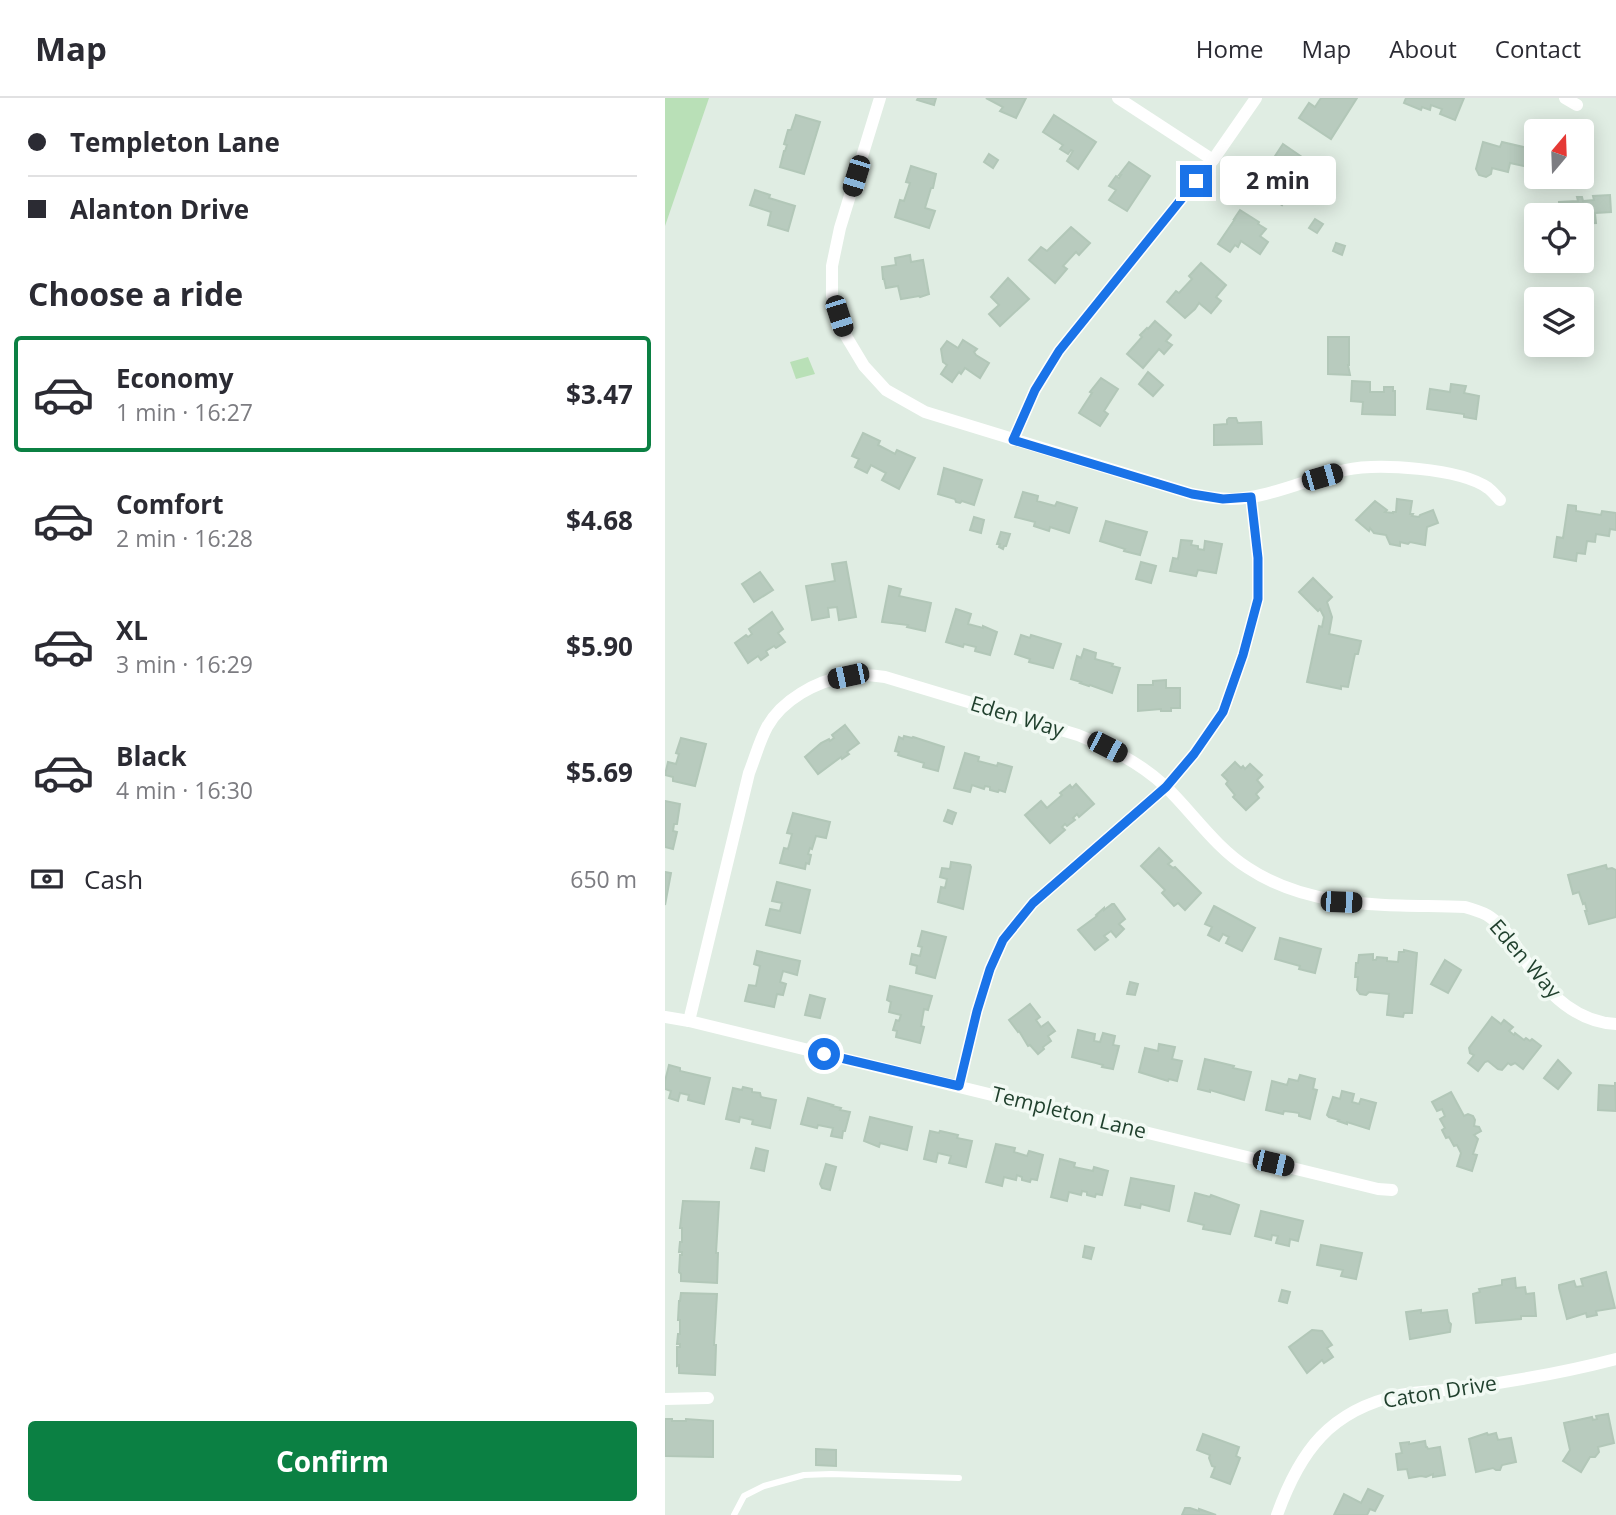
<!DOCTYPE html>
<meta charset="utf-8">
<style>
body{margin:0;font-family:"Open Sans",sans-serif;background:#f7f7f7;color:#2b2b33;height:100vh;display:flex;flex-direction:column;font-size:26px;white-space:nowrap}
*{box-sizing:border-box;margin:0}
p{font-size:23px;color:#7c7c81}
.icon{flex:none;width:38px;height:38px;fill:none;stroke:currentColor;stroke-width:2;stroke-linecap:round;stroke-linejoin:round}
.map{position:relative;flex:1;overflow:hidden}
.details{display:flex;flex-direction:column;background:#fff;width:665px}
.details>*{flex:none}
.banner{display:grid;align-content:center;height:154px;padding:0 28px;background:#fff}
.needle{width:46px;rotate:19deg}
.buttons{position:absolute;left:859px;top:21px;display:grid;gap:14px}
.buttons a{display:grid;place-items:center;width:70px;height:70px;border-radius:7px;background:#fff;box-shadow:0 4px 18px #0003;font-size:35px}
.end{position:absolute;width:32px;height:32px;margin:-16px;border:9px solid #1a73e8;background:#fff;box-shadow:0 0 0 4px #fff}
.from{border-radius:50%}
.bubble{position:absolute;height:49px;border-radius:7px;background:#fff;box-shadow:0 4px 18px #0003;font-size:23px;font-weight:700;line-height:49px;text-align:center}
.car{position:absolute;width:21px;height:42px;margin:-21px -10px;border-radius:9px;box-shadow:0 0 5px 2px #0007;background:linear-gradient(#222 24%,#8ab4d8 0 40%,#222 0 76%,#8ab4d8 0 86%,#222 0)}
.banner b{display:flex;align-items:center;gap:24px;height:66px;font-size:26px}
.banner b+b{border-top:2px solid #e1e1e2}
.banner i{width:18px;height:18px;background:#2b2b33}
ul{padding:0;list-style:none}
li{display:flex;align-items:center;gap:21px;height:116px;margin:0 14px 10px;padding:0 14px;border:4px solid transparent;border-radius:7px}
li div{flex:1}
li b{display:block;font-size:26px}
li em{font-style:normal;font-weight:700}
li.on{border-color:#0b8043}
li>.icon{width:63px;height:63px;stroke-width:1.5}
h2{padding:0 28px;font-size:32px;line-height:84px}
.pay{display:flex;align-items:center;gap:18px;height:77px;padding:0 28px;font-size:26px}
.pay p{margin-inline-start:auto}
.cta{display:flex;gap:14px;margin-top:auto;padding:14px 28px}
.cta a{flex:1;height:80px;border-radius:7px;background:#0b8043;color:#fff;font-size:28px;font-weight:700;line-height:80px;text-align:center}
header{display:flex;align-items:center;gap:42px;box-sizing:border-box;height:98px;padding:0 35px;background:#fff;border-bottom:2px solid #e1e1e2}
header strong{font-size:33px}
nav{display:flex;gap:38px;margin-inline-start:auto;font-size:24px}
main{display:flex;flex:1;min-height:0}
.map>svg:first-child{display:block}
</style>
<header>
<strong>Map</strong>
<nav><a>Home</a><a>Map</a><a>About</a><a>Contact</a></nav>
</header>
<main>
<section class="details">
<div class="banner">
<b><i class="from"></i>Templeton Lane</b>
<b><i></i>Alanton Drive</b>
</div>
<h2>Choose a ride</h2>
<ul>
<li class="on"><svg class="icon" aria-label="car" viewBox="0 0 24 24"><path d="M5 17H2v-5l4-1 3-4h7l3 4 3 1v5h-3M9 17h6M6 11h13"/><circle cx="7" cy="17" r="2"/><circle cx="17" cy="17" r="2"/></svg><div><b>Economy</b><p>1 min · 16:27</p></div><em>$3.47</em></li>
<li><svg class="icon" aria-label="car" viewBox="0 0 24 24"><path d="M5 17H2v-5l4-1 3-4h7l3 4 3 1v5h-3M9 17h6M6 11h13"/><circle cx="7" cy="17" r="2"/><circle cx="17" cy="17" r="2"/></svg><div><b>Comfort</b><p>2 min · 16:28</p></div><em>$4.68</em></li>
<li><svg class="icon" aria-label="car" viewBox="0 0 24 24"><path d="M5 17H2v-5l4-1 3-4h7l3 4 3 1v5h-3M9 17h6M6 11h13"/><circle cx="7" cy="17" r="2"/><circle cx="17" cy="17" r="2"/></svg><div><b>XL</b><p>3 min · 16:29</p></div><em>$5.90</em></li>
<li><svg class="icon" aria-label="car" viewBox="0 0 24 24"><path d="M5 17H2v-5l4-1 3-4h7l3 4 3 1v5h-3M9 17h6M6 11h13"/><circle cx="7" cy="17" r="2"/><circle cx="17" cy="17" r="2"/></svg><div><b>Black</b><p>4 min · 16:30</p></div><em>$5.69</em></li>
</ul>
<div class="pay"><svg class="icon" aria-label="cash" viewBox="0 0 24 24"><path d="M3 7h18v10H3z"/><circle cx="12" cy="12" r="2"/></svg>Cash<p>650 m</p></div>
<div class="cta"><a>Confirm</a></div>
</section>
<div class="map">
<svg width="951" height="1417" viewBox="0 0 951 1417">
<rect width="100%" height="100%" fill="#e0ede3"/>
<!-- green -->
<g fill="#b9e0b7">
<path d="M0,0H44L0,128Z"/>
<path d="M143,259L150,276L131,281L125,264Z"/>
</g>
<!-- building -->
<g fill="#b8cbbe" stroke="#b2c7b8" stroke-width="2">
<path d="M253,0H271L269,7L252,2Z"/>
<path d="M321,0H361L351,20L335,13L338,9Z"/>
<path d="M656,0H692L666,41L634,20L644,5L650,9Z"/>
<path d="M741,0H799L790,22L775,16L777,11L766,7L765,12L757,9L756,12L739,5Z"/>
<path d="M131,17L155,24L139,76L115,69L119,53H120L122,47L119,46L123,32H126Z"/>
<path d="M389,17L431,44L413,71L402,63L408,53L406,52L403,56L395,51L398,47L378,34Z"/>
<path d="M818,44L835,49L837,44L867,51L863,69L845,65L843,74L827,70L826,76L821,79L814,77L811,71Z"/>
<path d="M618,46L653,70L641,89L633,83L617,107L597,94L606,81L608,83L617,69L611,65L614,60L610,58Z"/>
<path d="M324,56L333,62L328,70L319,64Z"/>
<path d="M464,64L485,78L462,113L444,102L451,92L444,88L451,78L454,80L456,77H454Z"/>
<path d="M246,68L271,76L268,90H266L260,110L270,113L264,130L230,119L235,102L239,103L245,85L241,84Z"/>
<path d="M90,92L105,97L104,100L130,108L123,133L103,127L106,114L85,107Z"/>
<path d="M945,97L946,114L930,115L931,125L917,126V117H895L894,104L913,103L912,99H917L918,103L929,102L928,98Z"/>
<path d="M575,112L594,124L593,126L601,131L595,138L603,144L595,156L576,143L573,149L570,147L565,154L553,146L570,121H569Z"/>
<path d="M650,121L658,126L652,135L644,130Z"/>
<path d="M406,129L425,145L414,157L411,154L398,168L402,171L390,185L364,162L376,149L382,153Z"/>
<path d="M671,145L680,148L677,157L668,153Z"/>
<path d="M245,157L246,164L258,162L264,196L255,199L254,198L236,201L233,188L221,190L219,181H218L217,169L231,167L230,160Z"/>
<path d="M536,165L561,187L551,199L556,203L546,215L534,205L530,211L520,220L502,204L511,193L514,195L527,181L524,178Z"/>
<path d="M343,180L364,201L335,228L324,216L334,207L326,199Z"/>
<path d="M490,223L506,237L501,243L507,247L499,256L494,251L478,270L462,256L477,239L475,237L482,230L483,231Z"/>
<path d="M663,239H684V267H683L685,277L663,276Z"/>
<path d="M298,242L312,251L309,254L311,257L324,265L315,280L300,270L296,276L294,274L287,284L276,276L282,267L278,264L276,251L282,243L293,250Z"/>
<path d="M483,274L498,287L488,298L474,286Z"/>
<path d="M436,280L453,291L439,313L443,316L435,328L414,315L427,295L425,294Z"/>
<path d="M687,283L705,284V294H719V289H728V293H730V317L697,316L698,304L686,303Z"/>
<path d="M786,286L801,288L799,295L814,298L811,321L799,319V316L762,311L765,291L785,294Z"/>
<path d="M564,320H571L573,325L596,324L597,346L549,347V327L562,326V322Z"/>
<path d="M198,335L215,343L213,347L230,356L232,352L250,360L234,391L217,382L221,375L206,367L202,375L190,369L194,361L187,358Z"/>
<path d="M279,370L317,382L309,407L297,403L295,405L291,404L290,401L273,396Z"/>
<path d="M358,394L373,398L372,403L390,408L392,404L412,410L404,435L385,429L384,433L369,428L370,424L350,419Z"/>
<path d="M732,401L747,403L745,416H748L747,418L754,419L755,417L768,412L773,425L762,429L760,447L745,444L743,446L735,444V448L725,446L721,437L709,435L705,430L704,433L691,422L710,403L722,412L720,414L728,415V414H731Z"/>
<path d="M903,407L911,408V413L936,417L937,413L951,415V432L945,431L944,438L931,436L930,444L922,443L920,456L912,455L911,463L889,459L892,439L898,440Z"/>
<path d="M309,419L319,422L316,435L305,432Z"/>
<path d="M441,423L482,434L475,457L459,453L460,451L435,443Z"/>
<path d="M336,434L345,436L341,448H339L338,451L334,449L335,446H332Z"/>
<path d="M516,442L527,443L526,447L533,448V451L539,452L540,443L557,446L551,475L533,472L531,478L505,473L508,460L513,461Z"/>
<path d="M181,464L191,519L174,522L172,509L163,510L164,519L147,522L141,488L170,483L167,466Z"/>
<path d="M476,464L491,468L486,485L471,481Z"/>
<path d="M95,474L108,492L89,504L77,486Z"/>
<path d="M648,480L667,499L662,504L667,519L664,536L696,543L693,556H690L683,589L676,588V591L642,584L654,528L657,529L659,519L655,511L653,513L634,494Z"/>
<path d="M224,488L236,491L234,498L266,505L260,533L242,529L243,527L217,524Z"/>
<path d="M291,511L306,516L303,526L318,530V528L332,534L325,557L310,553L311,549L299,546L298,549L281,544Z"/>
<path d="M107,514L118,531L113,535L120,544L111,550L109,548L101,553L103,557L96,562L93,558L83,565L70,545L81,537L83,539L87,536L84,531Z"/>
<path d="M356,537L365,540L366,537L396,546L388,570L364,564L365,561L350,556Z"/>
<path d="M419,551L431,555L430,561L448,566L447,568L455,570L447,595L425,587L424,588L415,585L416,584L406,581L412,558L416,560Z"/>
<path d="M501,582V590H515V610H506V613H496V611L473,613V587H488V583Z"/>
<path d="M180,627L194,645L182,654L184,656L177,661L176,659L153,676L140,659L156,645L164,641L165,643L169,640L167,637Z"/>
<path d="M239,638L247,640L248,639L279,649L273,673L258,669L259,665L233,657L234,654L230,653L234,639L238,641Z"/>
<path d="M16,640L41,646L30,688L8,683V679L0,677L3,664L11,666L14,656L11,655Z"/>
<path d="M300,655L314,659L313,663L332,668L333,665L347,669L340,694L334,692L333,694L325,692V689L320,688L319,691L307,687L305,694L289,690Z"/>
<path d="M570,664L576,670L578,668L580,671L585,666L597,677L592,682L598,689L591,696L594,700L581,712L568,699L570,697L561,686L563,683L557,677Z"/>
<path d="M411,686L429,706L414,719L412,716L408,720L410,722L402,728L400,726L397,729L400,732L385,745L360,717L376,703L382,710L397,697L395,695L405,687L407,690Z"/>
<path d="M0,703L15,706L12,726H9L8,733L12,734L8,751L0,749Z"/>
<path d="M283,712L291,715L287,726L279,723Z"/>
<path d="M128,715L165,724L161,740L151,738L147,751L145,750L143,756L146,757L144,766L141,765L140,771L115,765L119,750L123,751L127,736L122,735Z"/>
<path d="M494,750L507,763L503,766L508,770L510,769L536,795L520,812L513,805L509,808L497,795L500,792L476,768Z"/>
<path d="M286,764L305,767L306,769L298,811L273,804L276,789L280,790L282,781L275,779L277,770L285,771Z"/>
<path d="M941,767L942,771L947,770L951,772V819L924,826L920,813H922L920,805L918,806L914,794L908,796L903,777Z"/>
<path d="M0,774L6,775L0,807Z"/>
<path d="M112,784L145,792L135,835L101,827L105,811L115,813L117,805L107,803Z"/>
<path d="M447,806H449L460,821L454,826L459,831L451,839L446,833L439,838L443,842L430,852L413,832L432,818L431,817L439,810V812Z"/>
<path d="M549,808L590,830L577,853L561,845L564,839L558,836L554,843L543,837L547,829L540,826Z"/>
<path d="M257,833L281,839L270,880L251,875L252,868L245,866L247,856L255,858L257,849L253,848Z"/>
<path d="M615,840L656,851L650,875L634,871L635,868L610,861Z"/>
<path d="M739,852L752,855L747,915H739L738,919L722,917L724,896L704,894L701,897L695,896L692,892L693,879H690L691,865H693L694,857L708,856V862H711L712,859L722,860V863L733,864L734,854H739Z"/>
<path d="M92,853L135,863L132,877L118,873L115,884L121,886L118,897L112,896L109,909L80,903L84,887L91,888L95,868L89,866Z"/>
<path d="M780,862L796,872L783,895L766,886Z"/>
<path d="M465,884L473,886L470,897L462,896Z"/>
<path d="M225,888L267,898L263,912L259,911L256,928L259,929L255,945L231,939L232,933L228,932L231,922L234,923L236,917L224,914L226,904L222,902Z"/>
<path d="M145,897L160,901L155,920L140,917Z"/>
<path d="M365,906L375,919L371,922L376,929L383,924L390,933L383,938L386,943L378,949L379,951L373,956L365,947L363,948L354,933L353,934L344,922Z"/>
<path d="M827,919L836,926L839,922L848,929L844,933L849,937L850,935L859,942L861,940L865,943L867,941L876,948L858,971L850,965L846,967L843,965L837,972L833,971L823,963L820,964L813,973L803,965L809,957L805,955L804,950Z"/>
<path d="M413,932L430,936L429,943L435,944L438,935L450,938L448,947L454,948L448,971L437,969L438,967L431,965L407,959Z"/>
<path d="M494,946L510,949L507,961L517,963L512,983L504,981L503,983L474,974L480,950L493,953Z"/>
<path d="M540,961L569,968L568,970L586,974L579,1002L545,992V994L533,991Z"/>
<path d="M893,962L906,975L893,991L879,980Z"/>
<path d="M4,967L15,970V973L45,980L39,1006L23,1002L24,997L15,995L13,1003L4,1000L6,993L0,991V983Z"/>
<path d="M635,977L650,981L648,991L652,992L645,1021L634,1018V1015L628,1014L619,1013L618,1016L601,1012L607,983L622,987L624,981L633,983Z"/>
<path d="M950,984L951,1013L933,1012L934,987L950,988Z"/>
<path d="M78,989L87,991V994L95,995L96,999L111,1002L105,1030L87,1026L88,1022L75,1019L74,1024L61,1021L68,990L77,992Z"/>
<path d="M677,993L689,996L687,1004L694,1006L696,1001L711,1005L704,1031L682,1024V1026L673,1023L674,1022L664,1019L662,1017L668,999L675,1001Z"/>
<path d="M786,994L799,1018L803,1016L808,1018L810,1022L809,1028L814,1029L816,1033L809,1037L813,1041L808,1056L812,1057L807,1073L792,1068L796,1055L792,1047L789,1048L784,1039L781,1040L777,1032L780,1030L775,1021L780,1018L777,1011L772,1013L767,1004Z"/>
<path d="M143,1000L168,1007L167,1008L176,1010L175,1012L185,1014L180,1033H178L177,1040L166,1038L168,1030L153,1027L152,1030L136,1026Z"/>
<path d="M205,1019L247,1029L242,1052L215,1045L214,1049L199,1043Z"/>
<path d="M265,1033L274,1035L275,1033L293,1037L292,1040L307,1043L301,1069L284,1065L286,1058L273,1055L271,1064L259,1061Z"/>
<path d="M331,1046L350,1050L349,1054L362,1058L364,1053L378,1057L372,1082L366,1081L365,1084L357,1082V1079L352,1077L351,1082L339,1079L337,1088L321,1084Z"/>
<path d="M91,1050L103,1053L99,1073L86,1070Z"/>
<path d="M395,1061L410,1065L409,1069L428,1073L429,1069L443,1073L437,1097L431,1096L430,1099L422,1097V1094L417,1093L416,1097L404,1094L402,1103L386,1099Z"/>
<path d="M161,1066L171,1069L165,1092L157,1090L155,1086Z"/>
<path d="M466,1080L509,1088L504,1113L476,1106L475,1110L460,1107Z"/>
<path d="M530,1095L545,1099L546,1097L574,1107L565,1136L538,1131L539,1127L523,1123Z"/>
<path d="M18,1103L54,1104L51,1155H53L52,1185L16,1183V1176L14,1174L15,1157H17V1154H14L15,1144H17V1130H15Z"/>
<path d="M596,1113L638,1123L633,1143L625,1141L624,1148L611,1145L613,1138L607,1137L606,1142L590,1138Z"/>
<path d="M656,1147L697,1155L691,1181L676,1178L678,1172L652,1167Z"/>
<path d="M420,1148L429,1150L426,1161L418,1159Z"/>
<path d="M941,1174L950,1210L931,1213L932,1217L922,1219L921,1215L902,1221L894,1190V1187L909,1183L911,1189L918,1188L916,1181Z"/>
<path d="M850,1180L851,1190L860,1189L861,1196L869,1195L871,1218H856V1221L811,1225L808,1196L815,1194L814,1191L837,1187V1182Z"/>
<path d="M617,1192L625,1194L622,1205L614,1203Z"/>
<path d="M16,1195L52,1196L49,1247H51L50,1277L14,1275V1267L12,1268V1249H15V1246H12L13,1236H15V1222H13L14,1203H15Z"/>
<path d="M756,1212V1215L782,1212L784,1224L786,1226L785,1234L745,1241L741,1214Z"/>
<path d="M647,1232L657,1233L667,1247L662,1250L668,1259L659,1265L657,1262L642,1275L624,1249Z"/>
<path d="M943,1316L949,1345L933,1349L934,1354L930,1359H925L916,1374L898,1363L905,1352L899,1325L927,1319L928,1322L932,1321L931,1318Z"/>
<path d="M0,1321H7V1323H21V1321L48,1323V1359L0,1358Z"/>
<path d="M822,1335L823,1337L831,1335L833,1342L846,1340L851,1364L837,1367L835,1372H831L828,1370L811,1374L804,1341Z"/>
<path d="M538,1336L574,1349L571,1358L575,1360L565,1386L546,1379L550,1369L547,1368L544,1360L545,1357L532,1352Z"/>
<path d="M760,1343L761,1349H762L763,1351L775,1349L780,1377L768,1379V1376L761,1379L756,1378L744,1380L742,1371L733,1372L731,1356L737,1355L735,1345L744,1344V1346Z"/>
<path d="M151,1351L171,1352V1368L151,1367Z"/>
<path d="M703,1391L718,1398L710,1413L705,1411L702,1417H669L679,1396L696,1405Z"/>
<path d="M520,1410H525L534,1413V1411L551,1417H517Z"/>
</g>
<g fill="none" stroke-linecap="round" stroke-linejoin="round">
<!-- service -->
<path stroke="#fff" stroke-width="6" d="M69,1417L79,1398L99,1388L139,1377L166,1376L294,1380"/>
<!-- minor -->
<g stroke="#fff" stroke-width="12">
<path d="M215,0L175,130L167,168V198L181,238L199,268L221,292L260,314L527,396C547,400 566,403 586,399C618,394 649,379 680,372C713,365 795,370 823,390C827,393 831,398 835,402"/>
<path d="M453,0L548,62"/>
<path d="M900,0L912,7"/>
<path d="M348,342L370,292L394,253L548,62L591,0"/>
<path d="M0,919L24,923L713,1091L727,1092"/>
<path d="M24,923L84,675C90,660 94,644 102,629C117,602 151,583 182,578C195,576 207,577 220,579L413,637C445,650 474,664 500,688C528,715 550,749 583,770C648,813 726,806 800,809C809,812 818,814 825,819C841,830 850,846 860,862C881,894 910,924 951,926"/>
<path d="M294,988L312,913L325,871L338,842L368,805L501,689L529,656L558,614L578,557L593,501V460L586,399"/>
<path d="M0,1301L43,1300"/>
<path d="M612,1417C635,1353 665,1312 735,1297C756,1293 778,1293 799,1290C850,1283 901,1274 951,1261"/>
</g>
</g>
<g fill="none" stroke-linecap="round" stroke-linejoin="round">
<!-- route -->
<path stroke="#1a73e8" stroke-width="9" d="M159,956L294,988L312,913L325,871L338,842L368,805L501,689L529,656L558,614L578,557L593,501V460L586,399L558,401L527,396L348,342L370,292L394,253L531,83"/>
</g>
<g text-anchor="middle" stroke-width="7" stroke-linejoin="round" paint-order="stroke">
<!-- street labels -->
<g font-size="21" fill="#1f3f2c" stroke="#f1f9f3">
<text transform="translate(352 619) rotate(17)" y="7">Eden Way</text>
<text transform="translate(860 861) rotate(49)" y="7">Eden Way</text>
<text transform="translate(404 1015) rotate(14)" y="7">Templeton Lane</text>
<text transform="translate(775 1294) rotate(-9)" y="7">Caton Drive</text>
</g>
</g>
</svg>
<div class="buttons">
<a><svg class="needle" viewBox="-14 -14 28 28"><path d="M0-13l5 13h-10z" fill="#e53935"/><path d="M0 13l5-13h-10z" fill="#7c7c81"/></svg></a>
<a><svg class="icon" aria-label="locate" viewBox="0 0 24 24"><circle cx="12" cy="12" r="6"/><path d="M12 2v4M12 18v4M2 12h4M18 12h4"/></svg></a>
<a><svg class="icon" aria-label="layers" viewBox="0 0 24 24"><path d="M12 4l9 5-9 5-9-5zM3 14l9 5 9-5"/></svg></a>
</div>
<i class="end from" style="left:159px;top:956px"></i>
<i class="end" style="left:531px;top:83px"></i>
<div class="bubble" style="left:555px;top:58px;width:116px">2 min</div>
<i class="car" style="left:191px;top:78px;rotate:197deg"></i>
<i class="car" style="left:174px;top:218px;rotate:162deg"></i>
<i class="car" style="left:657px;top:379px;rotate:74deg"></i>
<i class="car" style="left:183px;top:578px;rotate:258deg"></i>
<i class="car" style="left:442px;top:649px;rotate:117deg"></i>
<i class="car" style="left:676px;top:804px;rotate:92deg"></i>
<i class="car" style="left:608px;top:1065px;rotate:103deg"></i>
</div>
</main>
